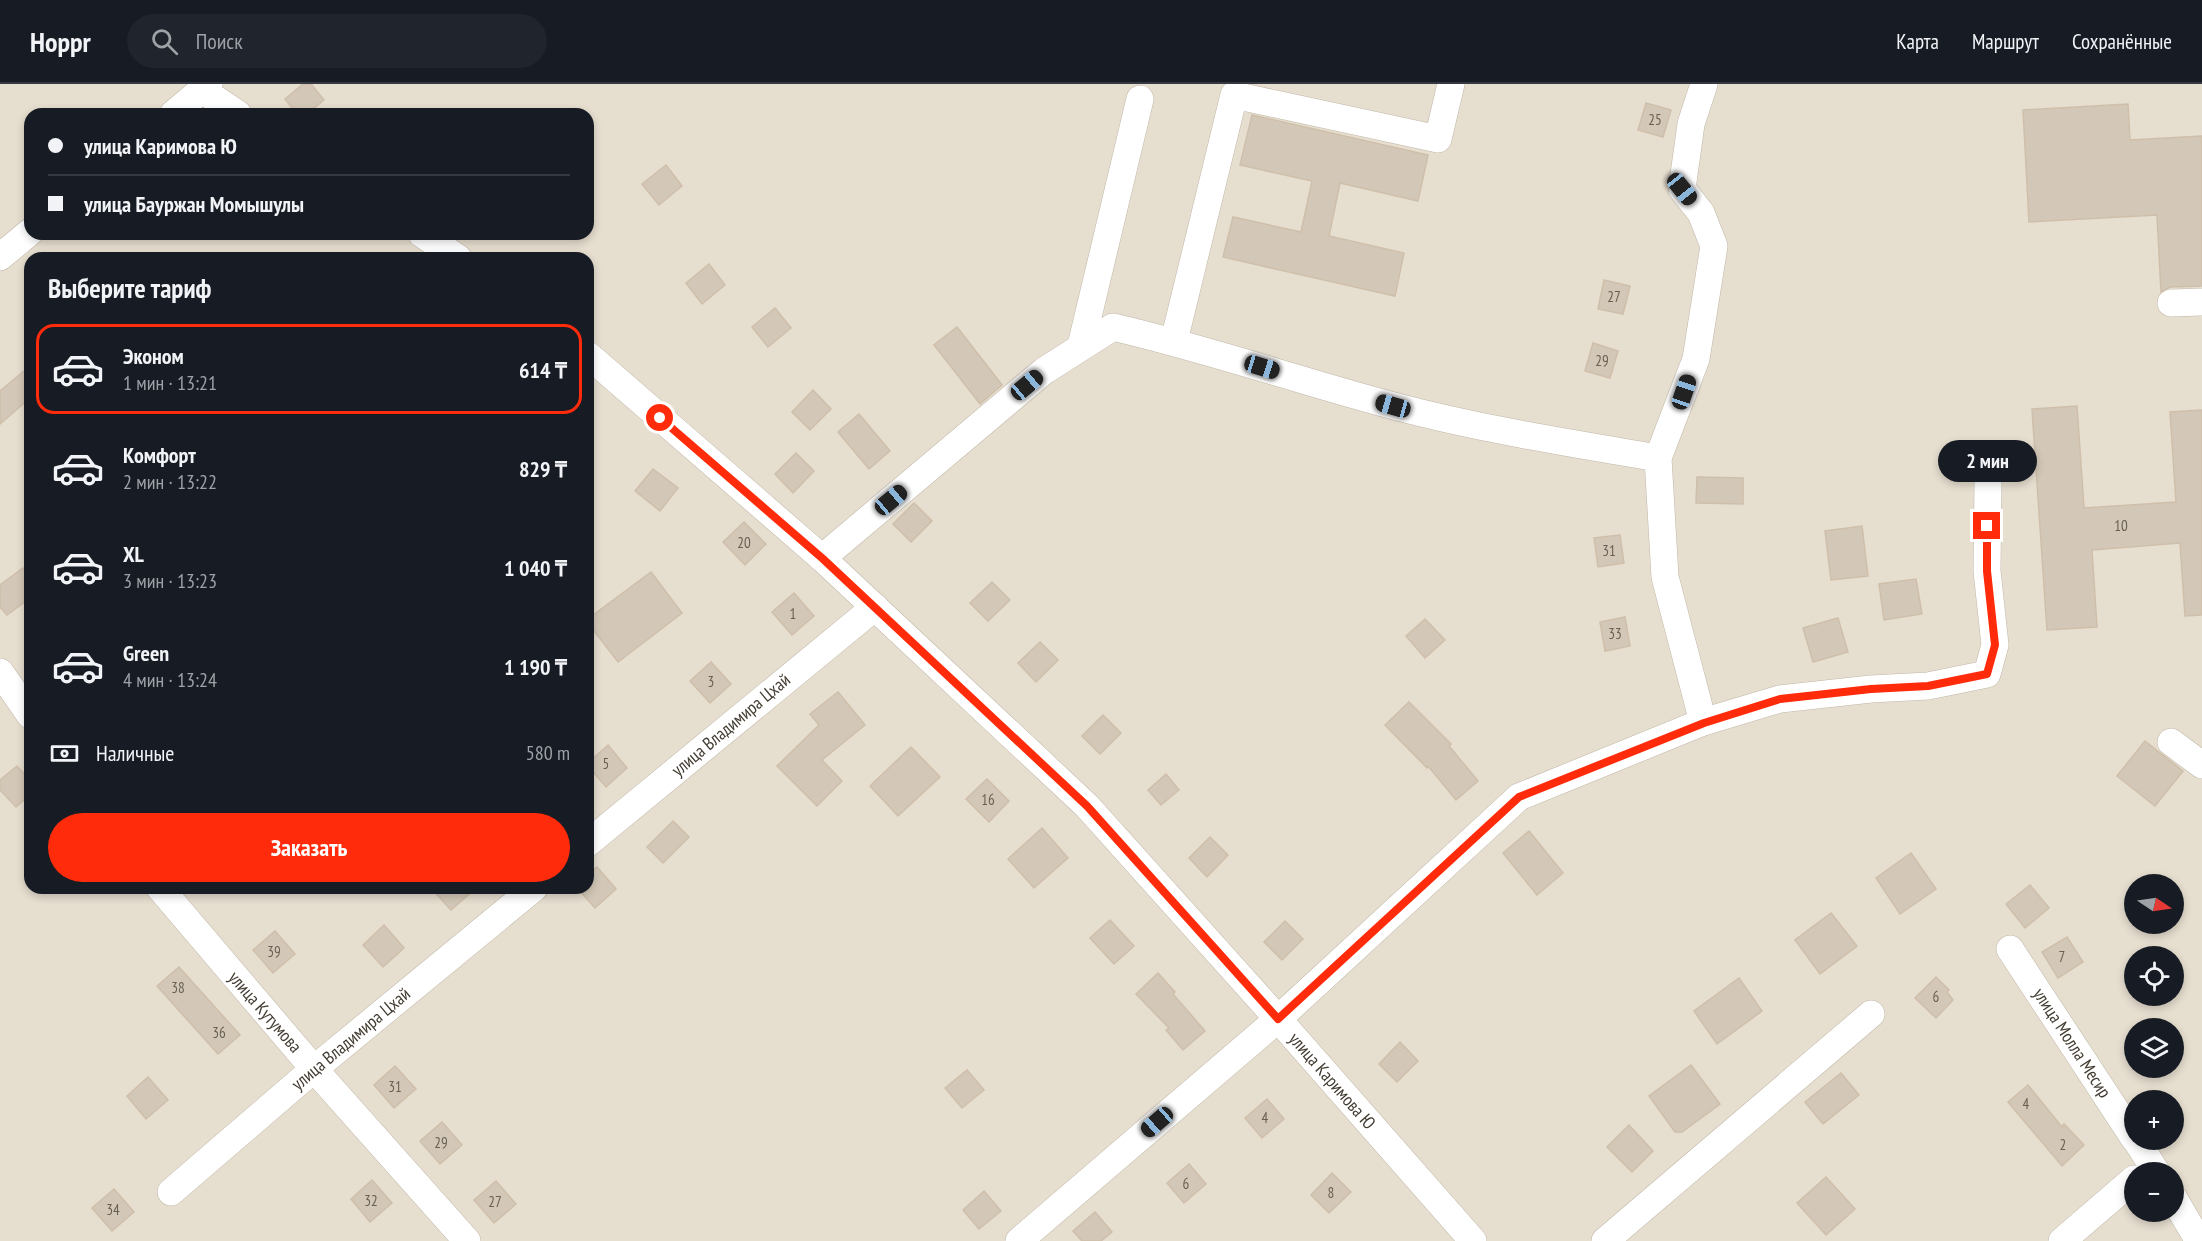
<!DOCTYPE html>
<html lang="ru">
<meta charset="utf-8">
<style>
body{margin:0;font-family:"PT Sans Narrow",sans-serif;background:#20242c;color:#f1f3f6;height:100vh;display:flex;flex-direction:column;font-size:22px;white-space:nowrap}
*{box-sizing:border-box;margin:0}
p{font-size:20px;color:#9ea1a6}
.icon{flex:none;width:33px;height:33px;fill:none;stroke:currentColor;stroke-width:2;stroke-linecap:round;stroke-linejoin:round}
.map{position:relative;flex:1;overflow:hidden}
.side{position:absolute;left:24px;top:168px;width:570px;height:642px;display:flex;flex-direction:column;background:#171b24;border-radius:18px;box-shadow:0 3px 9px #0003}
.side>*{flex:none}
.top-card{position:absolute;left:24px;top:24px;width:570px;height:132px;border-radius:18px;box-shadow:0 3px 9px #0003;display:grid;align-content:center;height:132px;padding:0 24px;background:#171b24}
.needle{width:39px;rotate:103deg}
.fabs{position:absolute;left:2124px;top:790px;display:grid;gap:12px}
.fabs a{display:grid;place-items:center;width:60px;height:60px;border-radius:50%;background:#171b24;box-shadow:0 3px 9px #0003;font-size:30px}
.end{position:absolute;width:27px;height:27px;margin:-14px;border:8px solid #ff2b0b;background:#fff;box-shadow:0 0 0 3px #fff}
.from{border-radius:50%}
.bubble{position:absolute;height:42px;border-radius:21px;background:#171b24;box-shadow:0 3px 9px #0003;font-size:20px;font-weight:800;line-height:42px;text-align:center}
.car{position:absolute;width:18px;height:36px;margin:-18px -9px;border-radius:8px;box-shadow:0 0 4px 2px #0007;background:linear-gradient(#222 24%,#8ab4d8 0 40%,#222 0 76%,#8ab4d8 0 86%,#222 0)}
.top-card b{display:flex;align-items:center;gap:21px;height:57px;font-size:22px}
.top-card b+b{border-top:2px solid #363941}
.top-card i{width:15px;height:15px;background:#f1f3f6}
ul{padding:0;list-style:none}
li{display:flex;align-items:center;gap:18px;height:90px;margin:0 12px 9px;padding:0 12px;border:3px solid transparent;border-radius:18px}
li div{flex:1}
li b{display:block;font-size:22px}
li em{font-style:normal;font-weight:800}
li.selected{border-color:#ff2b0b}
li>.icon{width:54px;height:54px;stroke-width:1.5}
h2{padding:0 24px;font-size:27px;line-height:72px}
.pay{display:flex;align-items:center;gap:15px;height:66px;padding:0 24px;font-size:22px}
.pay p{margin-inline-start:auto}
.button{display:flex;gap:12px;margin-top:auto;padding:12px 24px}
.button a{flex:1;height:69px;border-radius:36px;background:#ff2b0b;color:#fff;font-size:24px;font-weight:800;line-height:69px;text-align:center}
header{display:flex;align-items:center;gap:36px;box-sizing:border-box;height:84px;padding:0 30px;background:#171b24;border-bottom:2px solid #363941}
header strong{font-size:28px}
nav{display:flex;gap:33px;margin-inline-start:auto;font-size:21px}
.search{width:420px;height:54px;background:#20242c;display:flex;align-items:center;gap:15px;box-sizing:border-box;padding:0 21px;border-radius:33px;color:#9ea1a6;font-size:22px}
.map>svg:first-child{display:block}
</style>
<header>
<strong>Hoppr</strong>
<div class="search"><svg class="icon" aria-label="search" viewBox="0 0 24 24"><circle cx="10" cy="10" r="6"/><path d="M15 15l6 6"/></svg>Поиск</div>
<nav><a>Карта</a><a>Маршрут</a><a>Сохранённые</a></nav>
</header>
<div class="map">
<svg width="2202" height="1157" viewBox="0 0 2202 1157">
<rect width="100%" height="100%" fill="#f2ece1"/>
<!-- residential -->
<path fill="#e6decf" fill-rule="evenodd" d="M0,0H2202V1157H0ZM30,30H588V150H30ZM30,174H588V804H30ZM2134,801H2174V840H2134ZM2134,873H2174V912H2134ZM2134,945H2174V984H2134ZM2134,1017H2174V1056H2134ZM2134,1089H2174V1128H2134Z"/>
<!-- building -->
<g fill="#d3c8b7" stroke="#cfbfaa" stroke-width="1.5">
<path d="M303,0H311L324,16L307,30H297L285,15Z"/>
<path d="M1646,19L1671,26L1663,53L1638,46Z"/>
<path d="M2128,20L2130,56L2202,52V202L2170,203L2161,208L2157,131L2029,138L2023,26Z"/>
<path d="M1252,31L1428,71L1418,117L1340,99L1329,152L1404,169L1395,212L1223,173L1233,133L1301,148L1312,97L1240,81Z"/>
<path d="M666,81L682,102L659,121L642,100Z"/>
<path d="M709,180L725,201L702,220L686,199Z"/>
<path d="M1604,196L1630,202L1623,230L1598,225Z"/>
<path d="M775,224L791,244L768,263L752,243Z"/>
<path d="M957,243L1002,301L980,320L934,261Z"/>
<path d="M1593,259L1618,267L1610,294L1585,287Z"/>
<path d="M30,282V314L0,340V307Z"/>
<path d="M813,306L831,325L810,346L792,328Z"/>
<path d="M2077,322L2084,424L2176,418L2170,328L2202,326V531L2185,532L2180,459L2092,466L2097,543L2047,546L2032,325Z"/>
<path d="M859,330L890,367L869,385L838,348Z"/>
<path d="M796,369L814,387L793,409L775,390Z"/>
<path d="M653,385L678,404L660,427L635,407Z"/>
<path d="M1697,393L1743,394V420L1696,419Z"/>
<path d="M914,419L932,437L911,458L893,440Z"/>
<path d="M744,438L766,460L745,481L723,458Z"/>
<path d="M1862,442L1868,492L1831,496L1825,447Z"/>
<path d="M1620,451L1624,479L1598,483L1594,454Z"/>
<path d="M23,484L30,493V514L7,531L0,523V501Z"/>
<path d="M651,488L682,529L618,578L588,539V535Z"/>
<path d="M1916,495L1922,530L1884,536L1879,500Z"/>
<path d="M992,498L1010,516L988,537L970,519Z"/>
<path d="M794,509L814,532L792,551L772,528Z"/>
<path d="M1625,533L1630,562L1605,567L1600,538Z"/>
<path d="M1838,534L1848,568L1813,578L1803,544Z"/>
<path d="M1425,535L1445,556L1425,574L1406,552Z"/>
<path d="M1040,558L1058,576L1036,598L1018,579Z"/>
<path d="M711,578L731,600L710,619L690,597Z"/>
<path d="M838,608L865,641L822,676L842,697L817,722L777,682L819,641L810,630Z"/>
<path d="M1409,618L1451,660L1449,662L1478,697L1456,716L1428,682L1427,684L1385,641Z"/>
<path d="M1103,631L1121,649L1100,670L1082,652Z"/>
<path d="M2145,657L2183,687L2155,722L2117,692Z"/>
<path d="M608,661L627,684L606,703L588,682V679Z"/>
<path d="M911,663L940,693L898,732L870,702Z"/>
<path d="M17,682L30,696V711L16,723L0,706V696Z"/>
<path d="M1166,690L1179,706L1161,721L1148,706Z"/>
<path d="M987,695L1009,717L989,738L966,715Z"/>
<path d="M673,737L689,753L663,779L647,763Z"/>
<path d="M1042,744L1068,774L1034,804L1008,775Z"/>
<path d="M1529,747L1563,789L1537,811L1503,769Z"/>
<path d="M1210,753L1228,771L1207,793L1189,774Z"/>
<path d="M1911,769L1936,805L1900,830L1876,794Z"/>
<path d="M597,783L616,805L595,824L577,804H588V790Z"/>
<path d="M2030,801L2049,824L2025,844L2006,820Z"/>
<path d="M431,804H476L451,826Z"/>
<path d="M1831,829L1857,862L1820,890L1795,856Z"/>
<path d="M1110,836L1134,862L1114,880L1090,854Z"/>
<path d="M1285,837L1303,855L1282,876L1264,858Z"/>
<path d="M384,841L404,864L383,883L363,861Z"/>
<path d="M275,847L295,870L273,889L253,866Z"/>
<path d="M2067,853L2083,878L2058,894L2042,868Z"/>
<path d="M179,883L240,951L218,970L157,902Z"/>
<path d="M1158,889L1175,908L1173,910L1205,947L1183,966L1166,946L1169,944L1136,910Z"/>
<path d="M1936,893L1949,906L1947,908L1953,916L1936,934L1915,914Z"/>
<path d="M1739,894L1762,927L1717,960L1694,927Z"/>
<path d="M1400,958L1418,977L1397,998L1379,980Z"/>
<path d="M1691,981L1720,1020L1682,1048H1675L1649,1012Z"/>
<path d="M395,982L416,1005L394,1024L374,1001Z"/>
<path d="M967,986L984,1006L962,1024L945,1004Z"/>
<path d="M1841,989L1859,1011L1823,1040L1805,1018Z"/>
<path d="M148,993L168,1016L146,1035L127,1012Z"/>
<path d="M2028,1001L2062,1043L2064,1040L2084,1061L2062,1082L2008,1018Z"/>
<path d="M1267,1015L1284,1035L1262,1054L1245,1034Z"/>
<path d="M442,1038L462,1061L440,1080L420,1057Z"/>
<path d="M1629,1041L1653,1067L1632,1088L1607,1063Z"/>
<path d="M1189,1080L1206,1100L1184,1119L1167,1099Z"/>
<path d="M1332,1089L1351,1108L1329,1129L1311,1111Z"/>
<path d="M1826,1093L1855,1125L1826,1151L1797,1119Z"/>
<path d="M372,1096L392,1119L370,1138L351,1115Z"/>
<path d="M496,1097L516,1120L494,1139L474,1116Z"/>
<path d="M114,1105L134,1128L112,1147L92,1124Z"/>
<path d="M984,1107L1001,1127L979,1145L963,1126Z"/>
<path d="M1095,1128L1112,1148L1101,1157H1082L1073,1147Z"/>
</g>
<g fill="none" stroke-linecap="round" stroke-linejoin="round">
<defs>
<g id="minor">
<path d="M202,6L238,30"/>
<path d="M173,30L209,0"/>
<path d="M422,150L458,174"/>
<path d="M0,173L30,148"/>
<path d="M2171,219L2202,218"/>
<path d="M1174,257L1234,11L1438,55L1451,0"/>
<path d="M1081,262L1140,15"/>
<path d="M588,271L822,474L1087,722L1278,935L1473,1157"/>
<path d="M822,474L1044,287L1113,243C1208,265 1300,297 1394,322C1480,345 1569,359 1658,374"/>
<path d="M0,588L30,631"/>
<path d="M1703,638L1665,493L1658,374L1696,275L1714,162L1701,129L1682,105L1691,40L1704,0"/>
<path d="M2171,658L2202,681"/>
<path d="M588,759L875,523"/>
<path d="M160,804L314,985L467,1157"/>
<path d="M2010,865L2134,1054"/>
<path d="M2136,1056L2157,1089"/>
<path d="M171,1108L314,985L534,804"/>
<path d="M2174,1115L2199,1157"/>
<path d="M1019,1157L1278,935L1519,713L1703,638L1780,615L1871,605L1928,602L1987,590L1995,561L1987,487L1988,397"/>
<path d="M1605,1157L1871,930"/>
<path d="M2062,1157L2134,1095"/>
</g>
</defs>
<!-- minor casing -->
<use href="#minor" stroke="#c0b7a7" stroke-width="28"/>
<!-- minor -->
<use href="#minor" stroke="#fff" stroke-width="27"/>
</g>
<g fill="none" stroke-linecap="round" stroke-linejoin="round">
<!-- route -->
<path stroke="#ff2b0b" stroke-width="8" d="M660,334L822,474L1087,722L1278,935L1519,713L1704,639L1780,615L1871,605L1928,602L1987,590L1995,561L1987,487V442"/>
</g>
<g text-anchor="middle" stroke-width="5" stroke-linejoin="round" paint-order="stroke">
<!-- number labels -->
<g font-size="15" fill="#675f53">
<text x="1655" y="41">25</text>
<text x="1614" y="218">27</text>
<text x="1602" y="282">29</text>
<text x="2121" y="447">10</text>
<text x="744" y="464">20</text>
<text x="1609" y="472">31</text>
<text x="793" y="535">1</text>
<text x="1615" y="555">33</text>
<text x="711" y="603">3</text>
<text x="606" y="685">5</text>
<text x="988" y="721">16</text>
<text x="274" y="873">39</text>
<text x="2062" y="878">7</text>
<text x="178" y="909">38</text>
<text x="1936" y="918">6</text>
<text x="219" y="954">36</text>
<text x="395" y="1008">31</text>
<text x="2026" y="1025">4</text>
<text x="1265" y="1039">4</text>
<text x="441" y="1064">29</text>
<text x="2063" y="1066">2</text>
<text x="1186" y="1105">6</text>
<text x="1331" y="1114">8</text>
<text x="371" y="1122">32</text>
<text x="495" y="1123">27</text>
<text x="113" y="1131">34</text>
</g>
<!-- street labels -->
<g font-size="18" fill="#433c32" stroke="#fff">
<text transform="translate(731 641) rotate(-40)" y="6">улица Владимира Цхай</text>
<text transform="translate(265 928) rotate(49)" y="6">улица Кутумова</text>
<text transform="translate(351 955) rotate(-40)" y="6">улица Владимира Цхай</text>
<text transform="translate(2072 959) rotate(57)" y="6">улица Молла Месир</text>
<text transform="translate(1332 997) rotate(49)" y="6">улица Каримова Ю</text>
</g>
</g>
</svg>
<div class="fabs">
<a><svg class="needle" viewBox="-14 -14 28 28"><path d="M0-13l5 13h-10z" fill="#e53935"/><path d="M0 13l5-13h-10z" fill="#9ea1a6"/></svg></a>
<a><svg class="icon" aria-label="locate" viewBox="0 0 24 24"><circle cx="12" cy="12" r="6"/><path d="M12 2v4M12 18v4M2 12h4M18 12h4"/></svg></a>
<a><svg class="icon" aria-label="layers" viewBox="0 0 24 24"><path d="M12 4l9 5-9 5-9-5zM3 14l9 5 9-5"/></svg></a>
<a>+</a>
<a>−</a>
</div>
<i class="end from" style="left:660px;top:334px"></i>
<i class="end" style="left:1987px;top:442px"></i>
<div class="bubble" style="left:1938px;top:356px;width:99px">2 мин</div>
<i class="car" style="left:1682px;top:105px;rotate:141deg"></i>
<i class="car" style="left:1262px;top:283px;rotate:107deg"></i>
<i class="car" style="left:1027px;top:301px;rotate:50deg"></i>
<i class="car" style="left:1684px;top:308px;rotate:19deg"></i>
<i class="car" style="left:1393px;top:322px;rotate:286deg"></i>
<i class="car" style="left:891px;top:416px;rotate:50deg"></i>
<i class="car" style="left:1157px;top:1038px;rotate:229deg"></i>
<div class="top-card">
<b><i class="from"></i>улица Каримова Ю</b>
<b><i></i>улица Бауржан Момышулы</b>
</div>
<section class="side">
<h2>Выберите тариф</h2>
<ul>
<li class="selected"><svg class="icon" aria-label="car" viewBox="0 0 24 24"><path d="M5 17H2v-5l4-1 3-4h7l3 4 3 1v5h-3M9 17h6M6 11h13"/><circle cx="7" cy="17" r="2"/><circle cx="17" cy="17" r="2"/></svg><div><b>Эконом</b><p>1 мин · 13:21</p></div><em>614 ₸</em></li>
<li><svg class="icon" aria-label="car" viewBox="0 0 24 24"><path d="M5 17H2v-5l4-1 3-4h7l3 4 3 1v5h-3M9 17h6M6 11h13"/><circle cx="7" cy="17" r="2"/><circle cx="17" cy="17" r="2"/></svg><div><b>Комфорт</b><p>2 мин · 13:22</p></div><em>829 ₸</em></li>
<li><svg class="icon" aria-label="car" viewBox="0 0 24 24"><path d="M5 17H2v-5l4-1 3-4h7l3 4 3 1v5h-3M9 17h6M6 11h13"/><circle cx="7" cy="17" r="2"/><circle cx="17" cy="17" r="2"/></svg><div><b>XL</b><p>3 мин · 13:23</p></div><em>1 040 ₸</em></li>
<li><svg class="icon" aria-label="car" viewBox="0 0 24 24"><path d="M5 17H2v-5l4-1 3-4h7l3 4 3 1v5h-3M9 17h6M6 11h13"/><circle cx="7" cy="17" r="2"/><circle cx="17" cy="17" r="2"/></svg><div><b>Green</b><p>4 мин · 13:24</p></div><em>1 190 ₸</em></li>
</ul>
<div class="pay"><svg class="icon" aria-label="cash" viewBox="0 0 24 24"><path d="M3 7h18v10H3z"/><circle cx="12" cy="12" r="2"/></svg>Наличные<p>580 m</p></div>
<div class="button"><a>Заказать</a></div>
</section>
</div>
